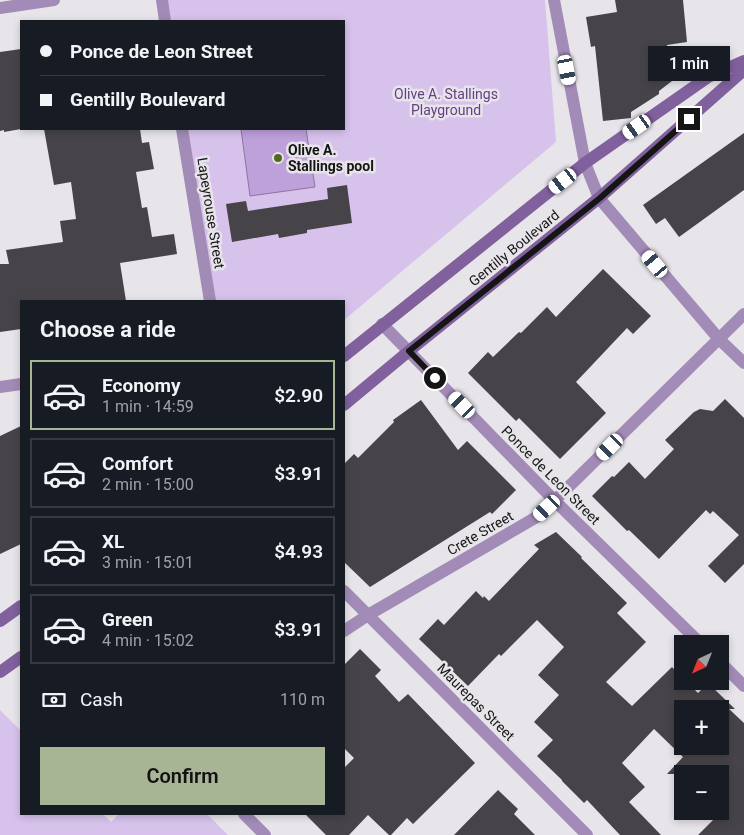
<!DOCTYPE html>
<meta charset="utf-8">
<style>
body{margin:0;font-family:Roboto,sans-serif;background:#242831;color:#f1f3f6;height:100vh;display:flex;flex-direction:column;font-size:19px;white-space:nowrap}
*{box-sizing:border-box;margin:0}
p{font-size:16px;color:#9ea1a6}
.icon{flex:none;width:28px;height:28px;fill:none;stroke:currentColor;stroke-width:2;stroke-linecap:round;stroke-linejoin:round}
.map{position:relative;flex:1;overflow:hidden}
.panel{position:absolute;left:20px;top:300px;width:325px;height:515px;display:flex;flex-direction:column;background:#171b24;border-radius:0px;box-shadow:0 2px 8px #0003}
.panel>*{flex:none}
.guide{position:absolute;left:20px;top:20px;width:325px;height:110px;border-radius:0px;box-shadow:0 2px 8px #0003;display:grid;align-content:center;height:110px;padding:0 20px;background:#171b24}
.needle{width:32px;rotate:223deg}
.controls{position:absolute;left:674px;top:635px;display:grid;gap:10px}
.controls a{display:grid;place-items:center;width:55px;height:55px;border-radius:0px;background:#171b24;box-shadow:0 2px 8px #0003;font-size:25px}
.end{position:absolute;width:22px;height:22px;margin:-11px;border:6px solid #161516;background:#fff;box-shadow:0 0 0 2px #fff}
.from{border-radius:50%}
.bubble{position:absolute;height:35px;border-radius:0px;background:#171b24;box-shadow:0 2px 8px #0003;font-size:16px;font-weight:600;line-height:35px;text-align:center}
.car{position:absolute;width:15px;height:30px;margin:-15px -8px;border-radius:6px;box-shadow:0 0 4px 1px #0007;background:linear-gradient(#fff 24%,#345 0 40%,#fff 0 76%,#345 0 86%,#fff 0)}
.guide b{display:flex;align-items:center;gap:18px;height:48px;font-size:19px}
.guide b+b{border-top:1px solid #363941}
.guide i{width:12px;height:12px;background:#f1f3f6}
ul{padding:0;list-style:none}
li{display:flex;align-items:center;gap:15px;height:70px;margin:0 10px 8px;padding:0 10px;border:2px solid #363941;border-radius:0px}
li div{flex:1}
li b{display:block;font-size:19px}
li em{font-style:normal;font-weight:600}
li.on{border-color:#a8b595}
li>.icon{width:45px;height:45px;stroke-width:1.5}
h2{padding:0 20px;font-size:22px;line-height:60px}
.pay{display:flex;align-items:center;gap:12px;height:55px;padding:0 20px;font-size:19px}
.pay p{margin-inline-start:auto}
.button{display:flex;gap:10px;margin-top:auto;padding:10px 20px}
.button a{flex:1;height:58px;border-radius:0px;background:#a8b595;color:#111;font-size:20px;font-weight:600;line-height:58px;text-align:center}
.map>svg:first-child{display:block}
</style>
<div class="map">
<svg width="744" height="835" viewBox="0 0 744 835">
<rect width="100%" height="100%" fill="#e7e5ea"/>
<!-- green -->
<g fill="#d7c2ec">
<path d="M162,0H545L556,142L344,320V301H210L182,129H344V21H165Z"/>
<path d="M0,710L21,731V814H103L111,822L119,814H207L228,835H0Z"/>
</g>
<!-- water -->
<path fill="#bea0da" stroke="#8c769f" d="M241,129H306L315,187L250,196Z"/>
<!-- building -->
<g fill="#464448" fill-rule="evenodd">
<path d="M615,0H683L687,42L667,45L672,81L659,91V94L631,112V118L603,121L595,46L591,47L586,17L617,12Z"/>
<path d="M21,49V129L4,132V130L0,131V52Z"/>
<path d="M44,129H140L142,143L149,142L154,169L136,172L142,208L147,207L152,237L174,234L177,254L120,263L126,301H21V329L0,332V264H9L6,250L63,242L60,221L76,219L71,182L54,185Z"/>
<path d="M744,133V190L679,237L665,218L656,224L643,205Z"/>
<path d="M347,185L352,223L307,230V233L279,238L278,234L232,242L226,204L246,201L248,211L328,199L327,188Z"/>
<path d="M603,269L651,316L633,334L627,328L576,382L606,413L560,459L519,418L516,421L468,373L488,352L493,357L519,332L521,333L547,307L556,317Z"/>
<path d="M725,399L744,418V564L725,583L708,566L739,535L713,511L710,514L706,510L659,559L629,530L627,531L592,496L612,476L614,477L629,462L645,479L674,449L665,440L694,412L700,409L713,411Z"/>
<path d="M421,400L458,450L467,441L516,490L492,514L490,512L370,587L344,562V464L354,454L358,458L394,422L393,420Z"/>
<path d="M21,426V544L0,554V436Z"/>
<path d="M556,532L582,557L581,558L627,603L617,613L646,642L606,682L632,706L672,667L682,678V681H686L698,693L708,683L735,709H729L744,723V835H698L713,820L704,811H720V774H667L683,757L654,729L622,763L645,787L629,802L661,835H620L587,800L584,803L562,781V780L537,756L553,740L534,722L559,695L538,675L564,647L537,620L501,656L499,654L468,686L419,639L438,619L444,625L476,591L483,598L484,596L489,601L539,549L534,545ZM682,709H720V746H682Z"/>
<path d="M360,649L381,670L375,676L399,702L408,694L475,763L413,824L407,818L391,835H389L368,815L349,835H326L305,814H344V768L354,758L344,748V665Z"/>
<path d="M498,790L518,809L514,814L535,835H454Z"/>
</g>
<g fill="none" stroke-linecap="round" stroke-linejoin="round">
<!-- minor -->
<g stroke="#a28cb7" stroke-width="12">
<path d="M162,0L165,21"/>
<path d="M554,0L585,163L599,198L719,339L744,363"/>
<path d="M0,8L54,0"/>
<path d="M182,129L210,301"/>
<path d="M382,324L555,501L701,644"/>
<path d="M0,387L21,384"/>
<path d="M344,591L587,835"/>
<path d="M344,631L368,615L540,515L744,314"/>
<path d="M720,662L744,686"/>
<path d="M244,814L265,835"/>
</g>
<!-- secondary -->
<g stroke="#81609e" stroke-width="12">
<path d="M344,356L585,163L708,77L744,61"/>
<path d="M344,405L409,351L599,198L744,70"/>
<path d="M0,621L21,606"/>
<path d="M0,672L21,657"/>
</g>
</g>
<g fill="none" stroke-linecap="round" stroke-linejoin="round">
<!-- route -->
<path stroke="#161516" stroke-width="6" d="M435,378L409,351L600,198L689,119"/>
</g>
<!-- markers -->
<circle fill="#4e6a1e" stroke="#e7e5ea" stroke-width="2" cx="278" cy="158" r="5"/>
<g text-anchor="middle" stroke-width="5" stroke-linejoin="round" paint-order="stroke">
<!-- park labels -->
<g font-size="14" fill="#653e84" stroke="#e7e5ea">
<text x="446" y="99">Olive A. Stallings<tspan x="446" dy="16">Playground</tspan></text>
</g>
<!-- poi labels -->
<g font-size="14" font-weight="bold" fill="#161516" stroke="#e7e5ea" text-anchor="start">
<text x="288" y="155">Olive A.<tspan x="288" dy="16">Stallings pool</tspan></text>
</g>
<!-- street labels -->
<g font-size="14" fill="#161516" stroke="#e7e5ea">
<text transform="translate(211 213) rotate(81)" y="5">Lapeyrouse Street</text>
<text transform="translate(514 248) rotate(-39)" y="5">Gentilly Boulevard</text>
<text transform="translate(551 475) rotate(45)" y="5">Ponce de Leon Street</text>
<text transform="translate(480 533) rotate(-30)" y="5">Crete Street</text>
<text transform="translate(476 702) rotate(45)" y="5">Maurepas Street</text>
</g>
</g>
</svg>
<div class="controls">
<a><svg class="needle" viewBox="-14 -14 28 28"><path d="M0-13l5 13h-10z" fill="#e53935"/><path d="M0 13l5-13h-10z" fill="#9ea1a6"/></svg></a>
<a>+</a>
<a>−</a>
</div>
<i class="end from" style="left:435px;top:378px"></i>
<i class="end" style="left:689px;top:119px"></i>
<div class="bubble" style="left:648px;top:46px;width:82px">1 min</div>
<i class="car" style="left:567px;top:70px;rotate:169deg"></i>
<i class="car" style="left:637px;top:127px;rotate:235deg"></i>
<i class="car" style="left:563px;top:181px;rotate:232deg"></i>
<i class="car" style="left:655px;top:264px;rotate:320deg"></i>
<i class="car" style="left:462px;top:405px;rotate:316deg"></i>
<i class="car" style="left:610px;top:447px;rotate:225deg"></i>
<i class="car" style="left:547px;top:508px;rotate:227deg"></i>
<div class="guide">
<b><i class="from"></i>Ponce de Leon Street</b>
<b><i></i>Gentilly Boulevard</b>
</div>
<section class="panel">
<h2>Choose a ride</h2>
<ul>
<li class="on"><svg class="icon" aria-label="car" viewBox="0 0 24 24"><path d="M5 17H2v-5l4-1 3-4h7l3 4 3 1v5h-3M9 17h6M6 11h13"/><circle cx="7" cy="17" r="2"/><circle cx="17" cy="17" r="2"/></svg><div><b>Economy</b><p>1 min · 14:59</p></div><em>$2.90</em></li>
<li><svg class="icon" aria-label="car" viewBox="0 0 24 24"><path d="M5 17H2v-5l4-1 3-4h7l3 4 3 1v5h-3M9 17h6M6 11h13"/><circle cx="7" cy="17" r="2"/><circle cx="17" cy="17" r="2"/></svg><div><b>Comfort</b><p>2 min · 15:00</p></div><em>$3.91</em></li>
<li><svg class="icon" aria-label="car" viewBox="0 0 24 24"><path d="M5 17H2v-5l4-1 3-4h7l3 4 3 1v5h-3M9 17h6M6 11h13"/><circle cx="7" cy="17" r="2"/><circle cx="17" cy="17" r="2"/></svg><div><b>XL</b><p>3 min · 15:01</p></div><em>$4.93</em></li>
<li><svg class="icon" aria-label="car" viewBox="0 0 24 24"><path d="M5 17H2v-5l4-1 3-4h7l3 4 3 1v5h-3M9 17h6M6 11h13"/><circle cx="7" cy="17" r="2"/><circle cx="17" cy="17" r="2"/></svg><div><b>Green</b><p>4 min · 15:02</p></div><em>$3.91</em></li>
</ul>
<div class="pay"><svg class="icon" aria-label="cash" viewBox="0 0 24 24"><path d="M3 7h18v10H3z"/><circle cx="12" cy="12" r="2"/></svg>Cash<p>110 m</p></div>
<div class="button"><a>Confirm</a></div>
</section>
</div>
